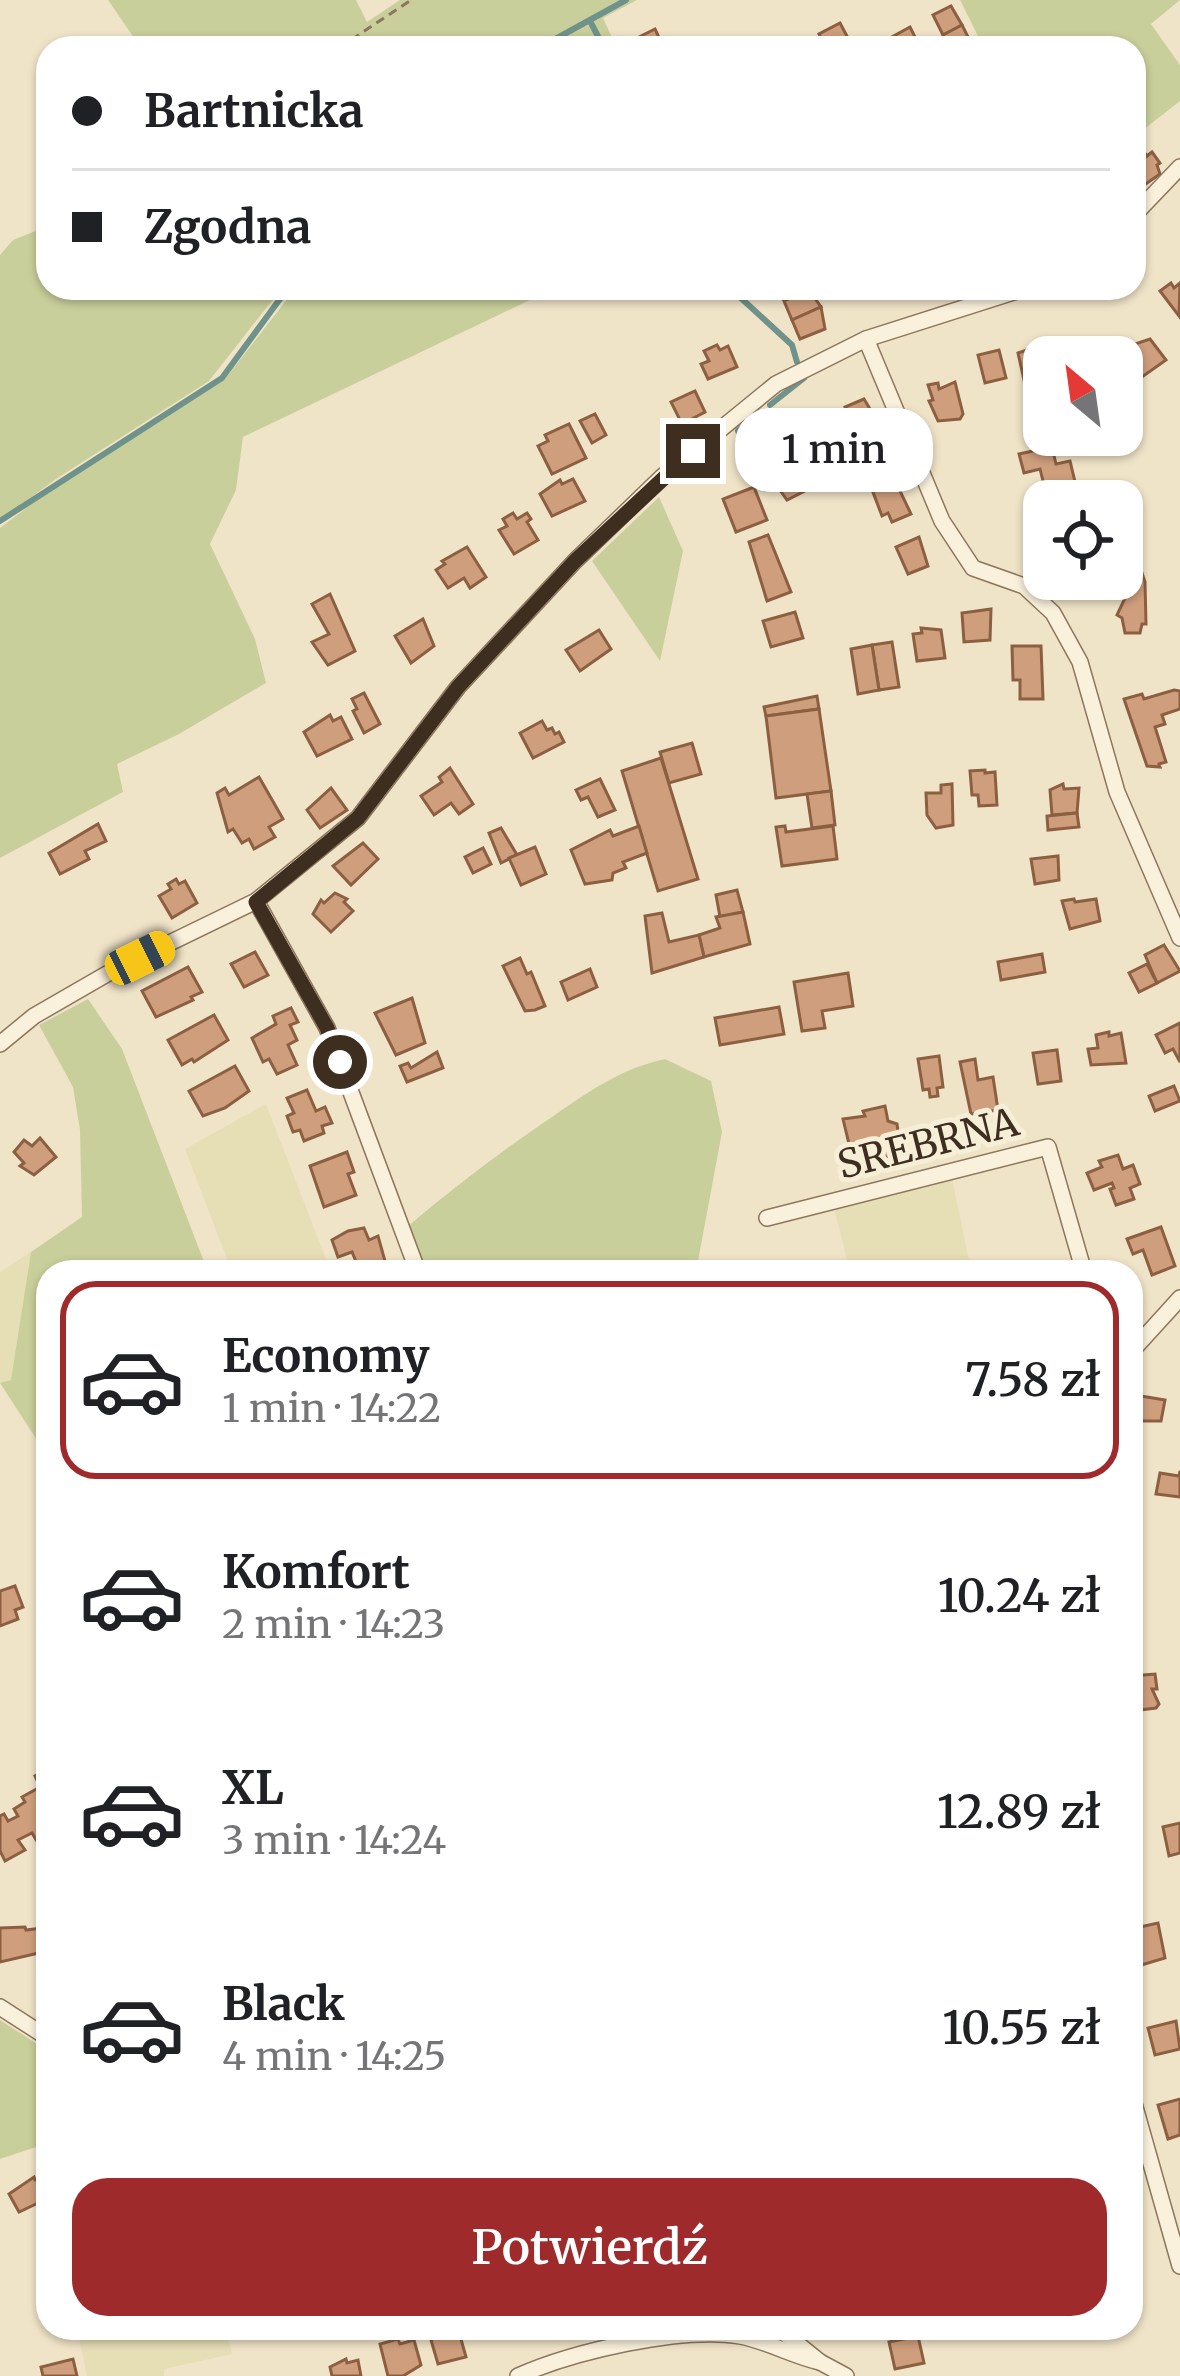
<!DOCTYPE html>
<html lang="pl">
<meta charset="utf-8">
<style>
body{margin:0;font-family:Merriweather,serif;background:#f6f6f6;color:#202124;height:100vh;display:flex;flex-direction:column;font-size:45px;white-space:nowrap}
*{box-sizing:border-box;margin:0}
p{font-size:39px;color:#757577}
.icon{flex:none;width:66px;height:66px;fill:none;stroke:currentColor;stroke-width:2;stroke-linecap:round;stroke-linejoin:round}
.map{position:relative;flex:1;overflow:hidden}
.panel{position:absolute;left:36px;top:1260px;width:1107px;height:1080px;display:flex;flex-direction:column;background:#fff;border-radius:36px;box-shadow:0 3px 9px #0004}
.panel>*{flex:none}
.hud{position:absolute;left:36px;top:36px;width:1110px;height:264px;border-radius:36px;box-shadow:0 3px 9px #0004;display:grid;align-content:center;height:264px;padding:0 36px;background:#fff}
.needle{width:78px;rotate:331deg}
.tools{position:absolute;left:1023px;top:336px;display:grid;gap:24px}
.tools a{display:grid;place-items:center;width:120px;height:120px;border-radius:24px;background:#fff;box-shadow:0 3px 9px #0004;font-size:60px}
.end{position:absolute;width:54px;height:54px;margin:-27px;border:15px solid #3d2e20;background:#fff;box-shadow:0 0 0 6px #fff}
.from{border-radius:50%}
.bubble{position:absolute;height:84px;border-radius:36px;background:#fff;box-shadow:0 3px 9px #0004;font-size:39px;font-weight:600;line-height:84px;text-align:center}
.car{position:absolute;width:36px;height:72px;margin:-36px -18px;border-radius:15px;box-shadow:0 0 9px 3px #0007;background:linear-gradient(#f5c518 24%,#345 0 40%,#f5c518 0 76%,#345 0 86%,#f5c518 0)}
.hud b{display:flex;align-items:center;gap:42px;height:114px;font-size:45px}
.hud b+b{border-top:3px solid #e0e0e0}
.hud i{width:30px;height:30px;background:#202124}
ul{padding:21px 0 0;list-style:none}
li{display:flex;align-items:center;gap:36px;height:198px;margin:0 24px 18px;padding:0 12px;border:6px solid transparent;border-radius:36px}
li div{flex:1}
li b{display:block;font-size:45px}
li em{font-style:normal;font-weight:600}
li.current{border-color:#9e2a2b}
li>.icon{width:108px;height:108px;stroke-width:1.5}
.cta{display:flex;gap:24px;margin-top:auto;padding:24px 36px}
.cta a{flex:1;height:138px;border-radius:36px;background:#9e2a2b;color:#fff;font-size:48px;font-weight:600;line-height:138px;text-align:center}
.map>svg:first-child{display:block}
</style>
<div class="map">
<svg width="1180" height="2376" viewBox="0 0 1180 2376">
<rect width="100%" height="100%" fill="#f0e4c8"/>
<!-- farmland -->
<g fill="#e6deb5">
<path d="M266,1104L331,1272H232L185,1149Z"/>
<path d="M952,1179L970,1265L940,1272H850L834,1208Z"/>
<path d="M31,1252L11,1381L0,1383V1272Z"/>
<path d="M77,2328H225L232,2354L164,2369V2376H87Z"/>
</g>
<!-- green -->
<g fill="#c9cf9b">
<path d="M108,0H356L367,22L400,0H637L603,18L617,48H141Z"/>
<path d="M960,0H1180L1151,24L1180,65V101L1134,137V48H984Z"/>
<path d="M48,226V288H282L209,381L56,479L0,520V255L13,240Z"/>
<path d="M296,288H555L243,437L236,490L210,544L255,639L266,683L179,734L117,764L123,792L0,858V528L50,490L225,379Z"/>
<path d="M659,497L683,551L660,661L592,561Z"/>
<path d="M88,999L122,1049L208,1272H48V1457L0,1383L11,1380L31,1252L82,1217L80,1130L73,1087L39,1025Z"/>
<path d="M665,1059L711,1081L722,1132L696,1272H425L407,1227C453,1188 499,1153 549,1119C587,1093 619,1069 665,1059Z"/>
<path d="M0,2020L48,2051V2143L0,2159Z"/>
</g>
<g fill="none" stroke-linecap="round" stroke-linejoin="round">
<!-- stream -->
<g stroke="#6f938a" stroke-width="6">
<path d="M590,21L604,48"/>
<path d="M539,48L626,0"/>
<path d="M730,288L792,345L797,362"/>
<path d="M770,405L804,378"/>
<path d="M738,431L757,414"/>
<path d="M0,521L222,378L288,288"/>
</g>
</g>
<!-- building -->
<g fill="#cf9f7d" stroke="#8d5f41" stroke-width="3">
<path d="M951,6L962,25L943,35L933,15Z"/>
<path d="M840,23L849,40L826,48L819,34Z"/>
<path d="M962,25L972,45L950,48L943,35Z"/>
<path d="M910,27L920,47L897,48L892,37Z"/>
<path d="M655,29L662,44L654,48H630L627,43Z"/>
<path d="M1138,144L1147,156L1152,152L1160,163L1157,165L1160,174L1143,186L1134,174V147Z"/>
<path d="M1171,283L1174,288L1180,283L1179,316L1160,291Z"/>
<path d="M809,290L821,307L792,320L784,301Z"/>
<path d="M821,307L825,329L800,339L792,320Z"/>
<path d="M1150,339L1166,360L1142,377L1127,356L1138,348L1135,344Z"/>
<path d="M717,345L720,350L728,346L737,367L708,379L701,364L709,361L704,351Z"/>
<path d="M1041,345L1044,372L1024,380L1018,353Z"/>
<path d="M999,350L1006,378L985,383L978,355Z"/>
<path d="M955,382L963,414L960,419L938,421L929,401L933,400L928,385L938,383L939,389Z"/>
<path d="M695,391L705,412L682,424L671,402Z"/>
<path d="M864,399L879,424L856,434L845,407Z"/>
<path d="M847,413L860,438L839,447L828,421Z"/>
<path d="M595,414L606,435L592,443L580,421Z"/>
<path d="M569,424L586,458L552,474L538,446L548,441L545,435Z"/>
<path d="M1052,447L1056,464L1070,461L1076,486L1046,493L1040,469L1024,473L1019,454Z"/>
<path d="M821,457L830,478L787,500L775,483L779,481L775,473Z"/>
<path d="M890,470L911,514L892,522L888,513L882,516L868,479Z"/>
<path d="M573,479L585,501L552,516L540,494L560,480L562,484Z"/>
<path d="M754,487L767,520L736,532L723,499Z"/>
<path d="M513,513L517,519L527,513L531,519L527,522L538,540L514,554L499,530L507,526L503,519Z"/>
<path d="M768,535L791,592L767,601L749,542Z"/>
<path d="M919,537L928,566L908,574L896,547Z"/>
<path d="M467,547L486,577L470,588L464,578L448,588L436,570L445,564L442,561Z"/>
<path d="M1136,555L1145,582L1146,624H1142L1140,633H1125L1122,618L1117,615L1126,596L1121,593L1127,583L1120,579L1122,560Z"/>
<path d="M330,594L355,651L328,665L312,642L329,634L312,604Z"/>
<path d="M991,609L990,640L964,642L962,613Z"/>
<path d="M795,612L803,638L771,647L763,621Z"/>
<path d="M423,619L434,646L411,663L395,636Z"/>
<path d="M921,628L941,630L945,658L917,661L913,634L922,633Z"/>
<path d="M599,630L611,649L580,671L566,650Z"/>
<path d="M892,642L899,687L879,690L872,645Z"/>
<path d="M872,645L879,690L858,694L851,649Z"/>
<path d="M1012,646H1041L1043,699H1020V680H1013Z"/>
<path d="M1174,690L1180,691V709L1162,715L1165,724L1155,727L1166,762L1159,764L1160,767L1147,766L1124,699L1142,694L1144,699Z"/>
<path d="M364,693L380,724L364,733L353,711L357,709L352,699Z"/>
<path d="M817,696L819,709L766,716L764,707Z"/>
<path d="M819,709L831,791L776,798L766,716Z"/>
<path d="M330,715L333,721L341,717L352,739L317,756L304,732Z"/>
<path d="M542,721L547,730L552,728L555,734L559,732L564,742L533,758L520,733Z"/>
<path d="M692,743L701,774L669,783L660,752Z"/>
<path d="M661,758L698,879L658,891L622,771Z"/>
<path d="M450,768L473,804L459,814L451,803L434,815L421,796L442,782L439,777Z"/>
<path d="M985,770V773L995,772L997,805L979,806L978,795H972L970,771Z"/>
<path d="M259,777L283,819L269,827L275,837L254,849L249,839L242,843L233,829L228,832L217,793L225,788L229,795Z"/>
<path d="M600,779L615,810L598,817L588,797L581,800L576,790Z"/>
<path d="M952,784L953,825L936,828L927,815L926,793H941V785Z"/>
<path d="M1063,784L1064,789L1079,788L1077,813L1052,815L1050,790Z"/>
<path d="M331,788L347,810L320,828L307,810Z"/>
<path d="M831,791L835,825L812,828L807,794Z"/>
<path d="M1077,813L1079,827L1048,830L1047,816Z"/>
<path d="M98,824L106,841L85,851L89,859L60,874L49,853Z"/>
<path d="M639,826L647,853L623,862L626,868L613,873L612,880L585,884L571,850L610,830L613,836Z"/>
<path d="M785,826L786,832L833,826L837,859L782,866L776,827Z"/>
<path d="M501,828L517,855L501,863L489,833Z"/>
<path d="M363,843L378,859L351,885L333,866Z"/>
<path d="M535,847L546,874L521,885L509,858Z"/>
<path d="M483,848L491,864L473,873L465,857Z"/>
<path d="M1058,856L1059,880L1035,884L1031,859Z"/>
<path d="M176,879L179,884L185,881L197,903L172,918L159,896L171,889L168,884Z"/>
<path d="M737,890L743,912L720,917L716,895Z"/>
<path d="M335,893L347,899L344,902L353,911L331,932L313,914L321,900L324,903Z"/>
<path d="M1074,899L1075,902L1096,899L1100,921L1070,929L1062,901Z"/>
<path d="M743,912L750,944L704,957L699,935L720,928L716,917Z"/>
<path d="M662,913L669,942L699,935L704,957L652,973L645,916Z"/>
<path d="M1164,945L1180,971L1157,983L1145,955Z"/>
<path d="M255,952L268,975L244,987L231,964Z"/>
<path d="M1042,954L1045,972L1001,980L998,962Z"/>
<path d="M520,958L527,974L531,972L545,1006L535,1010L525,1011L503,966Z"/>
<path d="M1147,964L1157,983L1139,992L1129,973Z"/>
<path d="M188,967L202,992L191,997L193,1000L156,1017L142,991Z"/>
<path d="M590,969L597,987L568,1000L561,982Z"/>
<path d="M848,973L853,1006L822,1011L825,1028L802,1031L794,982Z"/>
<path d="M412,998L425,1043L396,1055L375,1013Z"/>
<path d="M779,1007L784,1034L720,1045L715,1018Z"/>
<path d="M291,1008L298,1022L290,1025L297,1040L288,1045L297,1065L277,1074L269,1059L263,1062L252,1038L276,1024L273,1016Z"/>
<path d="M214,1015L228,1040L194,1062L192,1059L182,1065L168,1040Z"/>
<path d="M1180,1023V1062L1173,1049L1165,1053L1156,1035Z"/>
<path d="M1109,1032V1036L1121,1033L1126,1063L1091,1065L1088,1049L1098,1048L1096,1035Z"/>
<path d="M1057,1050L1061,1081L1038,1084L1033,1053Z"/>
<path d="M437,1052L443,1068L407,1082L400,1066L408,1063L411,1068Z"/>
<path d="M939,1056L943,1087L937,1088L938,1096L930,1097L929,1089L923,1090L918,1059Z"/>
<path d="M975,1059L978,1080L993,1077L998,1110L971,1114L960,1062Z"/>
<path d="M235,1066L249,1091L225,1108L203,1116L189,1091Z"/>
<path d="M1174,1086L1180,1101L1155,1111L1149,1096Z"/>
<path d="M307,1090L316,1111L325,1107L332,1123L322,1126L324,1133L304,1141L300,1130L293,1132L287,1116L294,1113L287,1098Z"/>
<path d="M885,1106L888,1121L897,1124L898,1131L892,1137L896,1155L847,1167L842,1146L849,1144L843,1119L865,1116L863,1111Z"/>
<path d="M40,1138L56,1157L34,1175L20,1166L24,1163L14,1152L24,1140L32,1146Z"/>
<path d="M347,1152L354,1172L348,1174L356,1195L324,1207L310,1166Z"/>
<path d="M1118,1155L1123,1169L1133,1165L1140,1184L1130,1188L1134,1199L1116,1205L1110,1189L1114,1188L1112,1183L1094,1190L1087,1173L1102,1167L1099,1161Z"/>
<path d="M1161,1227L1175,1266L1152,1275L1143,1250L1133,1254L1127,1239Z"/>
<path d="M364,1228L369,1240L378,1236L385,1261L360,1271L352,1252L338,1257L332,1240L348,1231Z"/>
<path d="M1141,1396L1165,1400L1161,1421H1137Z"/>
<path d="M1180,1471V1497L1156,1494L1160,1473L1179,1476Z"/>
<path d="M15,1586L23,1607L15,1610L18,1619L0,1626V1591Z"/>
<path d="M1155,1674L1157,1689H1152L1159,1704L1156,1708L1131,1711V1676Z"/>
<path d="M48,1769V1843H38L32,1833L18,1840L25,1850L5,1861L0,1851V1816L4,1814L8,1821L18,1816L14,1809L25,1802L22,1797L40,1787L35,1776Z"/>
<path d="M1180,1823V1853L1169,1856L1163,1827Z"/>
<path d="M1158,1923L1165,1958L1138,1966L1131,1929Z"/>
<path d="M25,1927L26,1930L43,1928L47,1951L0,1962V1928Z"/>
<path d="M1176,2021L1180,2049L1155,2055L1148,2028Z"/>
<path d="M1180,2099V2135L1168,2139L1158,2105Z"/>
<path d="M34,2177L35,2180H48V2218L41,2205L36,2204L19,2212L9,2194Z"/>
<path d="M450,2329L451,2334L459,2332L466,2357L438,2364L431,2340Z"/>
<path d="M918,2336L924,2363L895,2369L889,2342Z"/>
<path d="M398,2339L400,2344L414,2340L421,2365L403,2376H388L380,2344Z"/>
<path d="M73,2359L77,2376H43L41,2367Z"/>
<path d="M346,2359L347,2363L358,2360L361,2376H332L330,2367Z"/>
</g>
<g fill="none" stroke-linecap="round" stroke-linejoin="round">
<defs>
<g id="minor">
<path d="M1134,215L1180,167"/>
<path d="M866,339L942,521L973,568L1024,586L1053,613L1080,662L1117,792L1180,938"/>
<path d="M256,901L327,1028L418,1272"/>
<path d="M0,1044L34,1016L112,971L256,901L358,818L458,687L575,561L662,477L776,384L866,339L1026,288"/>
<path d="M767,1218L1048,1147L1084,1272"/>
<path d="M1131,1352L1180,1298"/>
<path d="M0,2007L48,2038"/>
<path d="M1131,2093L1180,2266"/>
<path d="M778,2328L820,2362L846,2376"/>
<path d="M518,2376C572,2352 681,2326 740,2336C767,2341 793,2356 820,2362"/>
</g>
</defs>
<!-- minor casing -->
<use href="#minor" stroke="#8d765c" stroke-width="18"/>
<!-- path -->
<path stroke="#8d765c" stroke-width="3" stroke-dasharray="9 6" stroke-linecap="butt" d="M339,48L411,0"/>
<!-- minor -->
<use href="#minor" stroke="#faf1dc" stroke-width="15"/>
</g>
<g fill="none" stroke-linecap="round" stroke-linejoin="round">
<!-- route -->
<path stroke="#3d2e20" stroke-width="15" d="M340,1062L327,1028L256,902L358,818L458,687L575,561L693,451"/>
</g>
<g text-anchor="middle" stroke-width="10" stroke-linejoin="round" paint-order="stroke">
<!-- street labels -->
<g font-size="39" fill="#3d2e20" stroke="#f7eed8">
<text transform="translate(928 1143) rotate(-14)" y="14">SREBRNA</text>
</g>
</g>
</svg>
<div class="tools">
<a><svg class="needle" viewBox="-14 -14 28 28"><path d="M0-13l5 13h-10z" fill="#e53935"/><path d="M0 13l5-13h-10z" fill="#757577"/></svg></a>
<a><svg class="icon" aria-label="locate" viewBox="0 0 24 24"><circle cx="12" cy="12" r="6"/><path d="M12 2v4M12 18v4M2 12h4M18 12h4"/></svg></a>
</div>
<i class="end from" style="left:340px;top:1062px"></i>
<i class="end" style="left:693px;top:451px"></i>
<div class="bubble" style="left:735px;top:408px;width:198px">1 min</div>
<i class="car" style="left:140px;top:958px;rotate:64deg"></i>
<div class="hud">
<b><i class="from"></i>Bartnicka</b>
<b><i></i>Zgodna</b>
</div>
<section class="panel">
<ul>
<li class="current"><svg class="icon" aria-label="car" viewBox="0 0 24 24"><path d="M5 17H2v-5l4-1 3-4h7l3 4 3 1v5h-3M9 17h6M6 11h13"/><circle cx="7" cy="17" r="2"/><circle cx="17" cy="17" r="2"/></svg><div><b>Economy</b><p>1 min · 14:22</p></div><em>7.58 zł</em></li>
<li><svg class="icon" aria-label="car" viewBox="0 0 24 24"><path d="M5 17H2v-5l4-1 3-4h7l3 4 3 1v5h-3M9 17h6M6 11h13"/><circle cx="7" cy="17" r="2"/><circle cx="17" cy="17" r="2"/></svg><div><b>Komfort</b><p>2 min · 14:23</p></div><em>10.24 zł</em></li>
<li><svg class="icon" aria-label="car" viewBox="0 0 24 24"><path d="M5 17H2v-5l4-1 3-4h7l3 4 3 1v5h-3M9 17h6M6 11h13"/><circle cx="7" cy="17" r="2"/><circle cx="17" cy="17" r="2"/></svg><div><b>XL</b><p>3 min · 14:24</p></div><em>12.89 zł</em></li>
<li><svg class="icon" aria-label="car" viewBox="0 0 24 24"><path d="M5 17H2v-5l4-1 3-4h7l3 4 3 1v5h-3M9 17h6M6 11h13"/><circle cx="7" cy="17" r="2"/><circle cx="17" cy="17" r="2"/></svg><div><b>Black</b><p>4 min · 14:25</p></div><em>10.55 zł</em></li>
</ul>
<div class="cta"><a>Potwierdź</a></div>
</section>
</div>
